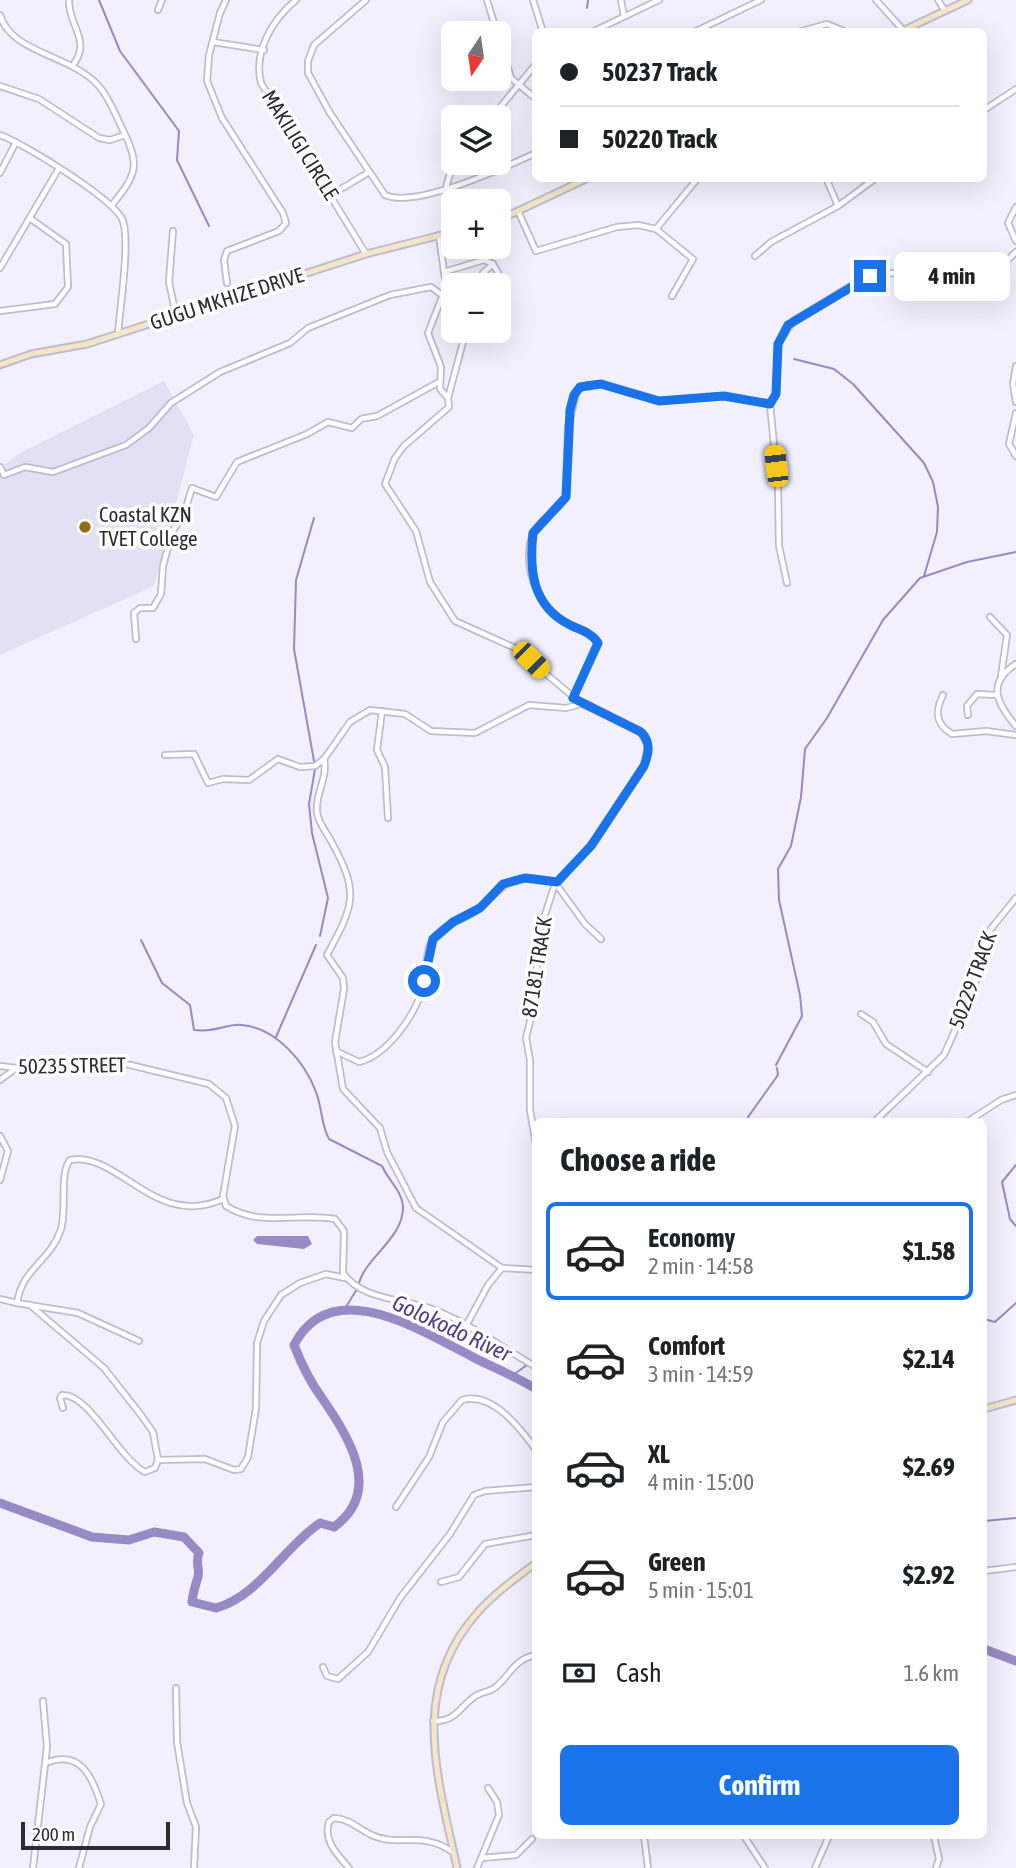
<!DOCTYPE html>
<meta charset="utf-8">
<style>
body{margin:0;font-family:"Asap Condensed",sans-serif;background:#f6f6f6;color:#202124;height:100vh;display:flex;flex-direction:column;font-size:26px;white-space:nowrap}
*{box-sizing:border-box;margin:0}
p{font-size:23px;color:#757577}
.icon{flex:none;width:38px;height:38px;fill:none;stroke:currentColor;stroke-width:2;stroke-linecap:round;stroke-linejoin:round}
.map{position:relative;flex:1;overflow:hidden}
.drawer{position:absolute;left:532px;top:1118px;width:455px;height:721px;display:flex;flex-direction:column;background:#fff;border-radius:10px;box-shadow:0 7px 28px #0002}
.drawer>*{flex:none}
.top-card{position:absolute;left:532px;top:28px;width:455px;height:154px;border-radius:10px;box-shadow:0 7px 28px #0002;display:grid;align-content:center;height:154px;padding:0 28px;background:#fff}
.needle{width:46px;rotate:193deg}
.fabs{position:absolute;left:441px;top:21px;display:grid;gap:14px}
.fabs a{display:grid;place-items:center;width:70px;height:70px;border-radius:10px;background:#fff;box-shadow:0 7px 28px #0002;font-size:35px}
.scale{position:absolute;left:21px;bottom:18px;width:149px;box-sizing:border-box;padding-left:7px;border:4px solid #2d2c35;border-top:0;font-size:19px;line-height:24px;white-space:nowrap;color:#2d2c35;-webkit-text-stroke:5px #fff;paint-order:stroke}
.end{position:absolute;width:32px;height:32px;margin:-16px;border:9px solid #1a73e8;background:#fff;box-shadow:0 0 0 4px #fff}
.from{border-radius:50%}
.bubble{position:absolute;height:49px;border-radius:10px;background:#fff;box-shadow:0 7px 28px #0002;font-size:23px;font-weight:700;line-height:49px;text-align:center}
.car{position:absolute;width:21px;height:42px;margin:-21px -10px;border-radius:9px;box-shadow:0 0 5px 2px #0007;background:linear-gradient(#f5c518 24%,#345 0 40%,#f5c518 0 76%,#345 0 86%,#f5c518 0)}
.top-card b{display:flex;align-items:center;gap:24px;height:66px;font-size:26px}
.top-card b+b{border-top:2px solid #e0e0e0}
.top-card i{width:18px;height:18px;background:#202124}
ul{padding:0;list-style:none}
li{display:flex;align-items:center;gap:21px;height:98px;margin:0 14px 10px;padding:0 14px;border:4px solid transparent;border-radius:10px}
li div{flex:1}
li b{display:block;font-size:26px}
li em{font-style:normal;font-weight:700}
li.active{border-color:#1a73e8}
li>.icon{width:63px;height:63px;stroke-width:1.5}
h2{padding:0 28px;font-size:32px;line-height:84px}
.pay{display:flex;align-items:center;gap:18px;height:77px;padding:0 28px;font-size:26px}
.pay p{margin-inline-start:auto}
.button{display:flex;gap:14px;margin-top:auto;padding:14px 28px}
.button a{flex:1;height:80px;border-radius:10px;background:#1a73e8;color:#fff;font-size:28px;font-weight:700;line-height:80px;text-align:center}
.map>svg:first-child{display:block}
</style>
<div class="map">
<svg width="1016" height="1868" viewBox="0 0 1016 1868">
<rect width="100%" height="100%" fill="#f3f0fe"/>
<!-- built -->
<path fill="#e4e0f3" d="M164,381L194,435L154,586L0,655V468L18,454Z"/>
<!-- water -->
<path fill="#988ac4" d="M257,1236H308L312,1244L304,1249L257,1244L253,1240Z"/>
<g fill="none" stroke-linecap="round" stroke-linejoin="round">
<!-- stream -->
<g stroke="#988ac4" stroke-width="2">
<path d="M99,0L120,51L179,131L177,160L209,226"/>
<path d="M587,8L588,0"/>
<path d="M794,359L834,369L853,384L924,463L933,482L938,507L937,532L924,576"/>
<path d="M314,518L296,580L294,649L314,761"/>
<path d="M315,769L309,804L312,833L328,898L320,936"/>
<path d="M141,940L162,983L190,1005L194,1030C217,1033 227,1023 242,1025C276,1028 305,1062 316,1092C322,1107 321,1125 329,1139L382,1166C388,1180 402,1191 403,1206C404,1238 366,1257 359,1283"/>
<path d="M276,1037L316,945"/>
<path d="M776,1065L802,1016L800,995L779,900L778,869L791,846L801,797L805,749L827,718L883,620L920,578L967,562L1016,552"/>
<path d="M750,1122L748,1117L778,1075L777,1068"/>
<path d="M1016,1165L1002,1182L1010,1219L1016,1226"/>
<path d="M344,1310L357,1289"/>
<path d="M984,1319L995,1322L1016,1303"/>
<path d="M536,1349V1354"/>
<path d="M533,1362L536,1359"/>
<path d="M513,1375L527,1365"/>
<path d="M984,1521L1016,1518"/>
</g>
<!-- river -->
<g stroke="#988ac4" stroke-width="9">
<path d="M0,1503L92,1537L129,1540L154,1532L184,1537L199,1553C195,1562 200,1569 198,1577C195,1586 193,1592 192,1602L216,1608C259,1596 284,1547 320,1523L334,1527C384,1491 348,1436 322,1398C310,1382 301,1363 294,1345C331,1273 420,1330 469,1355C491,1367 514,1375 536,1389"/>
<path d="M984,1649L1016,1661"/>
</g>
<defs>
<g id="street">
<path d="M69,0C68,26 92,40 73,65"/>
<path d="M226,0L220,13L209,55L207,81L222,118L283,213L286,223L279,231L227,251L224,260L227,283"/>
<path d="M296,0C273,19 253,51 261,83L366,254"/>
<path d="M366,0L314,45L308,61V73L330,113L385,195C416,209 505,167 536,153"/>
<path d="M487,0L497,33"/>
<path d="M533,0L543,32"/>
<path d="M621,0L624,16"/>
<path d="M876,0L903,30"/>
<path d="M938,0L945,11"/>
<path d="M158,10L162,0"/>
<path d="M0,15C11,53 69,54 98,85C109,97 115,114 122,128C140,165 138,173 112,205"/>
<path d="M592,32L659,0"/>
<path d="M694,32L761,0"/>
<path d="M798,32L827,24L846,32"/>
<path d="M499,38L511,78L536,99"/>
<path d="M213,42L264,50"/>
<path d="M0,86L39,99L99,138L110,140L125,135"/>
<path d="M984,110L1016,89"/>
<path d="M492,117L536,64"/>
<path d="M0,135C23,143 116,200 123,221C130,244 120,307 118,334"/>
<path d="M0,173L16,142"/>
<path d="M826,178L838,206"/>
<path d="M860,178L870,182"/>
<path d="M331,195L369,172"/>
<path d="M1016,207L1008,223L1016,241"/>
<path d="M518,211L536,251L617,227L638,225L656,229L693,259L672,296"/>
<path d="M656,229L698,178"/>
<path d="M173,231L169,282L176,316"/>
<path d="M453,232C447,205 439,186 457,163"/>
<path d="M439,235L446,287L428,333L441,367L440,389L448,398L449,407L404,446L395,458L385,484L416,531L430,582L455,621L515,648L582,704L641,732L648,746L644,766L595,840L554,887L540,930L536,953L538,989L526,1038L530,1060V1110L536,1145"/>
<path d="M755,256L771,242L838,206L876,178"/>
<path d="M493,264L505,285"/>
<path d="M0,268L59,168"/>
<path d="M444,272L484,260L493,264"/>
<path d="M478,285L483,273L493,264"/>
<path d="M0,311L55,304L68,287L66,244L31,219"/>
<path d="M1016,366L1013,384L1016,402"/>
<path d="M448,398L466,331"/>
<path d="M770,404L778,486L779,546L787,583"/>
<path d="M1016,413L1009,444L1016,456"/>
<path d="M0,467L4,475L25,467L53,472L126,445L149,428L171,403L220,372L290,343L308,328L390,295L431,287L442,295"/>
<path d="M990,617L1007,635L1001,676"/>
<path d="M136,639L134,613L140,608H153L161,594L163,566L172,532L184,514L192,488L216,497L237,462L307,434L328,422L352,428L361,419L377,416L439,382"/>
<path d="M1016,664C986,683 997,704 1016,726"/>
<path d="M943,695C935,711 935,724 952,734L986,731L1016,735"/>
<path d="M573,698L598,643C591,631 574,628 562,620C535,602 522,564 533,533C539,519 559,511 566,497L568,427L577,390L587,385L601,384L659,401L724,396L770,404L776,394L778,344L793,321L859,281L884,273L982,276L994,273L1016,252"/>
<path d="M382,711L377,750L385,767L388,818"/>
<path d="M968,715L967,706L977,694L996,695"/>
<path d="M165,755L194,754L208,783L223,779L249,780L278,759L300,767L315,766L324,759L350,722L370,710L405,714L431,731L475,733L529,705L566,708L581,704"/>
<path d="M324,759C328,779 315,793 317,812C318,823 326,831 331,841C360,893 354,905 327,955L343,978L344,989L335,1042L343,1089L380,1128L387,1152L416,1208L502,1268"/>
<path d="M556,884L585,924L601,939"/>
<path d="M861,1014L873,1022L886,1044L928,1072"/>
<path d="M336,1051L359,1062C388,1055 416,1014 423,986C427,972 425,951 433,939C445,922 467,920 482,906C512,877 514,874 557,882"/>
<path d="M0,1066L26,1069L126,1064L209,1084L226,1098L235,1126L223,1196L226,1206C262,1228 297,1212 335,1219L344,1231L343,1273C361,1300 404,1299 432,1309C470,1323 501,1347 536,1367"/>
<path d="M0,1080L15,1069"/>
<path d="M874,1122L944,1055L973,990L990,930L1016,898"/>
<path d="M967,1122L1001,1100L1016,1095"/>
<path d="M0,1136L8,1151L0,1180"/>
<path d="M0,1299L17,1303C22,1268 51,1261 61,1229C67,1210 59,1173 70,1160C119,1151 155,1230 223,1199"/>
<path d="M17,1303L78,1313L139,1341"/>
<path d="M30,1305L104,1368L141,1415L153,1432L158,1460L155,1468L145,1472C118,1458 89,1393 62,1395L60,1398L63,1408"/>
<path d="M467,1324L488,1285L502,1268L536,1270"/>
<path d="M158,1460L205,1459L234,1470L241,1469L248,1457L256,1408L257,1343L264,1321L281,1295L300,1283L326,1274L345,1278"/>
<path d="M396,1507L429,1457L443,1422L462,1400C492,1391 520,1428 536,1450"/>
<path d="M984,1571L1016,1567"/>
<path d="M441,1582L459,1577L485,1544L536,1535"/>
<path d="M323,1667L327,1676L338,1679L368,1652L400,1598L450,1534L474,1495L485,1491L536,1487"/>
<path d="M176,1688L177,1742L187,1803L196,1827L194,1868"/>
<path d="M433,1721C455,1722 458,1709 474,1697C481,1691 491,1693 498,1685C512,1672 515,1659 536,1655"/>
<path d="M46,1763C80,1749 92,1776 101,1804L90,1827L79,1868"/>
<path d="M644,1836L648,1868"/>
<path d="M744,1836L765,1868"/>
<path d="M934,1836L939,1859L936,1868"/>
<path d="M482,1858L516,1855L532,1839"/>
<path d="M33,1868L47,1747L43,1701"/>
<path d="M349,1868C337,1854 323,1841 329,1822L334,1818C351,1819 359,1830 374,1836C398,1847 423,1830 454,1853"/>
<path d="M477,1868L499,1815L497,1802L488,1788"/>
<path d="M815,1868L829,1836"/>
</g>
<g id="secondary">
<path d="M900,32L968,0"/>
<path d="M499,220L588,178"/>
<path d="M0,365L31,354L87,344L366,254L453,232"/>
<path d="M984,1409L1016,1400"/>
<path d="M457,1868C438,1777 408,1690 478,1612C495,1593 516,1578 536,1563"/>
</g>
</defs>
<!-- street casing -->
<use href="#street" stroke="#bfbbd2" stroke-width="8"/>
<!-- secondary casing -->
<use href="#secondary" stroke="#bfbbd2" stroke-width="9"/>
<!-- street -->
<use href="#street" stroke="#fff" stroke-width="4.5"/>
<!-- secondary -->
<use href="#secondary" stroke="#f4e7c7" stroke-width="5"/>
</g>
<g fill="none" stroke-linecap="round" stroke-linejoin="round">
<!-- route -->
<path stroke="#1a73e8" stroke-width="9" d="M424,981L433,939L453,922L480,908L503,884L525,878L557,882L591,846L644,766C649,753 651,742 641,732L573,698L598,643C592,633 580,630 570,625C532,606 529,570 533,533L566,497L570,410L574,395L580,387L601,384L659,401L724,396L770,404L776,394L778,344L788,325L870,276"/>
</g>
<!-- markers -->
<circle fill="#937017" stroke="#fff" stroke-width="2.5" cx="85" cy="527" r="7"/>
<g text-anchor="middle" stroke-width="7" stroke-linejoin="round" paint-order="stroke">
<!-- street labels -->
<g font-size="21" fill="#2d2c35" stroke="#fff">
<text transform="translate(300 145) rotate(58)" y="7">MAKILIGI CIRCLE</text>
<text transform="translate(227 299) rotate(-18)" y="7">GUGU MKHIZE DRIVE</text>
<text transform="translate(537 967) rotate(-81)" y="7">87181 TRACK</text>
<text transform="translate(973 980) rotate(-70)" y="7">50229 TRACK</text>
<text transform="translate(72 1066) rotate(-1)" y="7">50235 STREET</text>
</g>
<!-- poi labels -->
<g font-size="21" fill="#2d2c35" stroke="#fff" text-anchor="start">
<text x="99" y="522">Coastal KZN<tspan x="99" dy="24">TVET College</tspan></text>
</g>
<!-- water labels -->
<g font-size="23" font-style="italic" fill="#533e85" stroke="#fff">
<text transform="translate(452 1328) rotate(25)" y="8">Golokodo River</text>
</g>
</g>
</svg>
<div class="fabs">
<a><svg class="needle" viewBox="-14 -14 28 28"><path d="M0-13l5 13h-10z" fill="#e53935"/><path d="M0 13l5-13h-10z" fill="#757577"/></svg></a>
<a><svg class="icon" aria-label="layers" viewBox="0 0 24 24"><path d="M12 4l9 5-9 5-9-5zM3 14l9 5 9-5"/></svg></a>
<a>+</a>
<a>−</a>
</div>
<div class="scale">200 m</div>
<i class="end from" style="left:424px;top:981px"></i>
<i class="end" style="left:870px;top:276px"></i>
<div class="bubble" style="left:894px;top:252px;width:116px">4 min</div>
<i class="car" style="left:776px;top:466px;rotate:353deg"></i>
<i class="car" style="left:531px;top:660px;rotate:135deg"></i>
<div class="top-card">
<b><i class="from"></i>50237 Track</b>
<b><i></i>50220 Track</b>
</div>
<section class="drawer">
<h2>Choose a ride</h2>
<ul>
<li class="active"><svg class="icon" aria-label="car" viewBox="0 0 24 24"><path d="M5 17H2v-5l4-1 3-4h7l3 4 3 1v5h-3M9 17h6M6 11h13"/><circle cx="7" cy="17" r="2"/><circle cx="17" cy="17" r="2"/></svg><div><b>Economy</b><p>2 min · 14:58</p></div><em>$1.58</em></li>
<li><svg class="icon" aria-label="car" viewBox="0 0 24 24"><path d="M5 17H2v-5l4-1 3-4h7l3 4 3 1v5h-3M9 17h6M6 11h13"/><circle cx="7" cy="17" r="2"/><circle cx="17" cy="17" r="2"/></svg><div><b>Comfort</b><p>3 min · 14:59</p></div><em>$2.14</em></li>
<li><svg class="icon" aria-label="car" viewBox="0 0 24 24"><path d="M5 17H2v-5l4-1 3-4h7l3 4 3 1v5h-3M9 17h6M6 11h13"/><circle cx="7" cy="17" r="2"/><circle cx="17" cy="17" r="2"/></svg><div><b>XL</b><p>4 min · 15:00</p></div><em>$2.69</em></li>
<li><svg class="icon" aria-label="car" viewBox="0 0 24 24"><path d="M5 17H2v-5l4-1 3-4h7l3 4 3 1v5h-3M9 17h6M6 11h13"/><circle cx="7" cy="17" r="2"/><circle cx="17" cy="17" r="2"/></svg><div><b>Green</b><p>5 min · 15:01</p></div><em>$2.92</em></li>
</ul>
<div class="pay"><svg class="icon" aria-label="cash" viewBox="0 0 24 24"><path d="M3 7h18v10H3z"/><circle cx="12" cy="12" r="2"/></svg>Cash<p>1.6 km</p></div>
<div class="button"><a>Confirm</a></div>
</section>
</div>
